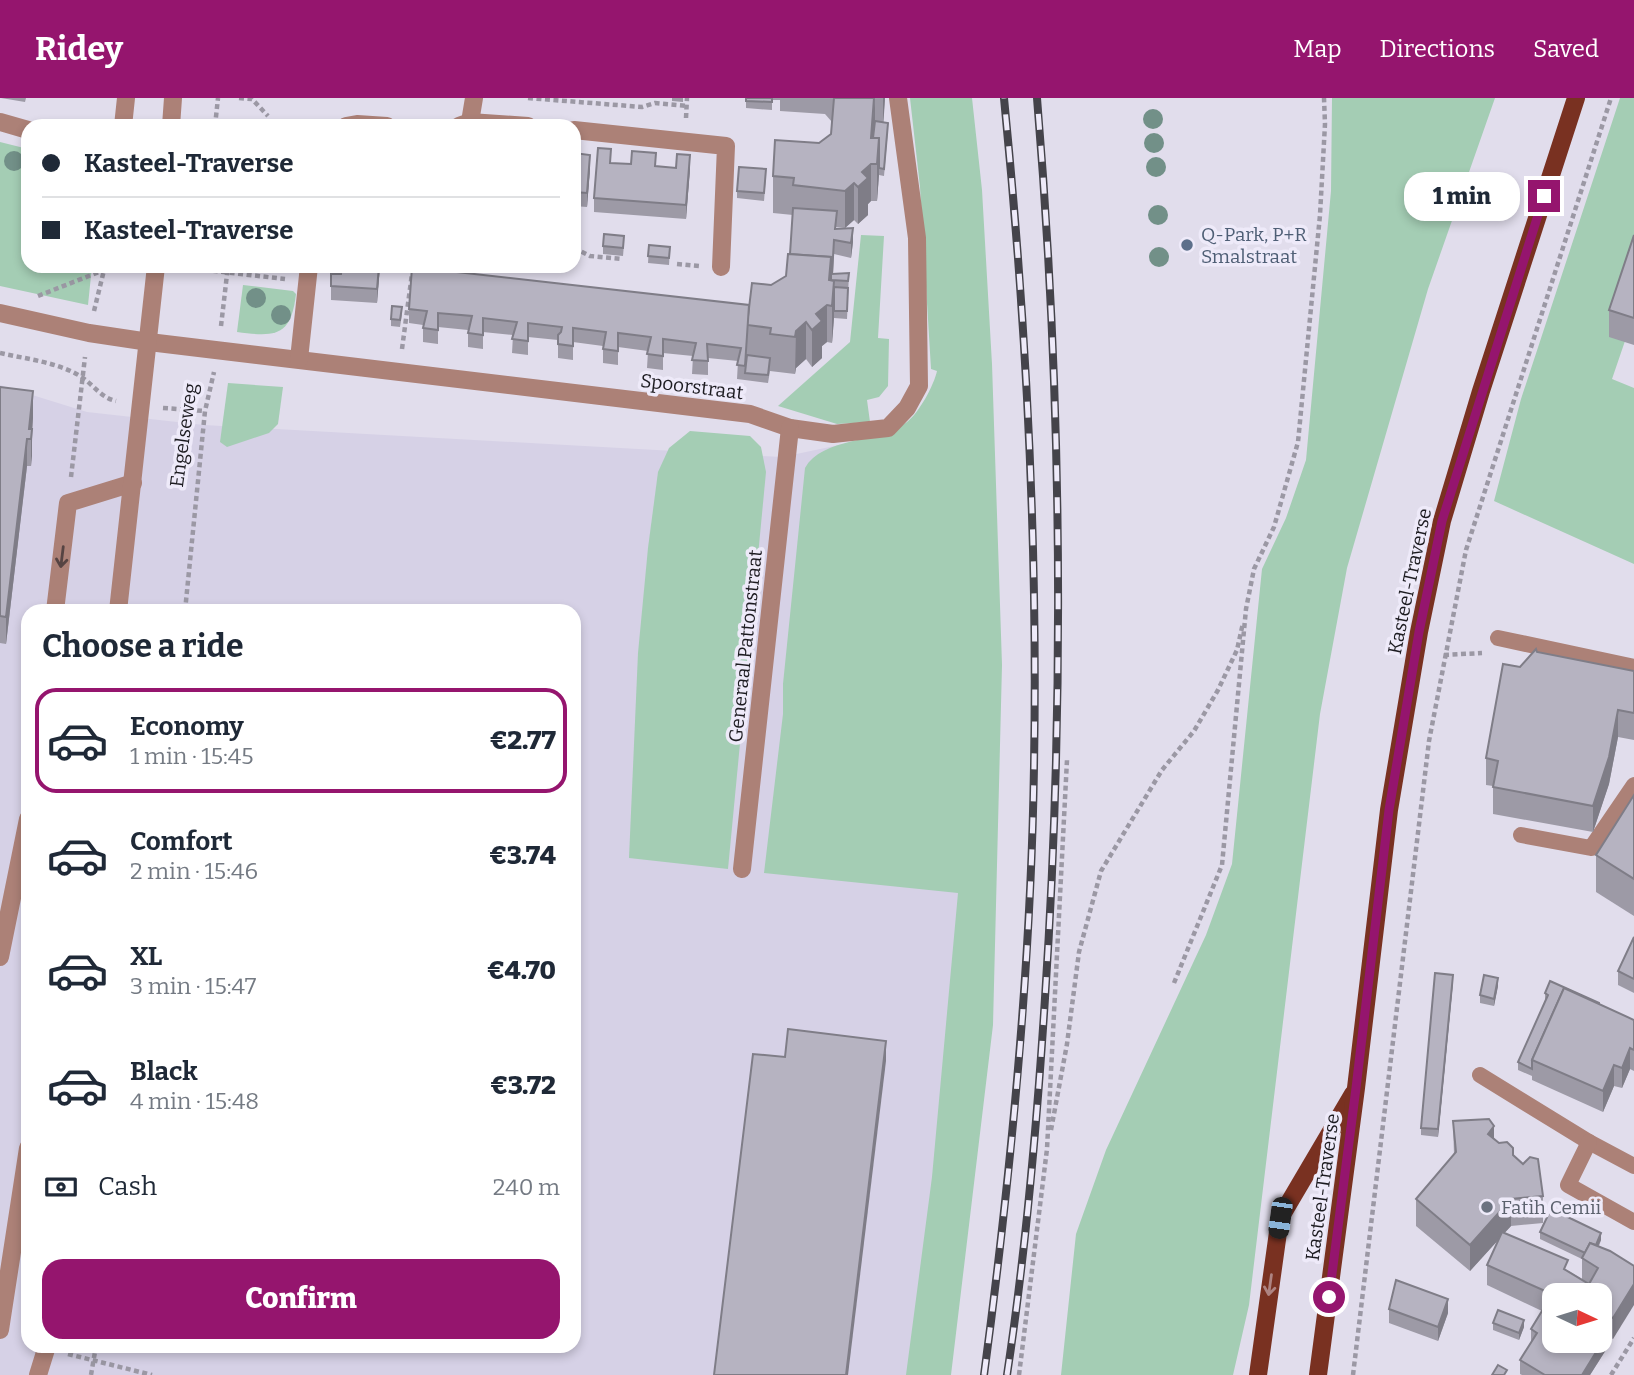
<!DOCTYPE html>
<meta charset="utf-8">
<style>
body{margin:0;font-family:Bitter,serif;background:#f2f2f3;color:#1f2937;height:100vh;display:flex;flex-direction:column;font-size:26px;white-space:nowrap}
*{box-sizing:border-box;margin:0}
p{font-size:23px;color:#747a83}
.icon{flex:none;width:38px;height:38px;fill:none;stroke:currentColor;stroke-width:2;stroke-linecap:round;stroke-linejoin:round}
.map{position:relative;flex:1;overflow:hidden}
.drawer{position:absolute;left:21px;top:506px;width:560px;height:749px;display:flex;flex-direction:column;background:#fff;border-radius:21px;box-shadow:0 4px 10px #0003}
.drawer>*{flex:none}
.hud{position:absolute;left:21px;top:21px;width:560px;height:154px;border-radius:21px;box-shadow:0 4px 10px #0003;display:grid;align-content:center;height:154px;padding:0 21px;background:#fff}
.needle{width:46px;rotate:94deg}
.tools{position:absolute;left:1542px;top:1185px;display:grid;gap:14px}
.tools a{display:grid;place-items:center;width:70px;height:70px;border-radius:14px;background:#fff;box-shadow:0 4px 10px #0003;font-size:35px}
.end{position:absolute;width:32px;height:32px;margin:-16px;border:9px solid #95156e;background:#fff;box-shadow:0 0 0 4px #fff}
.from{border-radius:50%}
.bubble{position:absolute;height:49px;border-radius:21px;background:#fff;box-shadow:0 4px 10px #0003;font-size:23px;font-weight:800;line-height:49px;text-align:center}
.car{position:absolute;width:21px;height:42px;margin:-21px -10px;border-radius:9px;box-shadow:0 0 5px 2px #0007;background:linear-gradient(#222 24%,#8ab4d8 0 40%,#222 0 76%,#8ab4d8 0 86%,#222 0)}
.hud b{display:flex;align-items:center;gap:24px;height:66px;font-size:26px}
.hud b+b{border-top:2px solid #e0e1e3}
.hud i{width:18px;height:18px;background:#1f2937}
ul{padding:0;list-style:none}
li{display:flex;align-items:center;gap:21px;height:105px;margin:0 14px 10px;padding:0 7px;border:4px solid transparent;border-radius:21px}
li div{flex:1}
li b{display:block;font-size:26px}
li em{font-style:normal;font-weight:800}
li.on{border-color:#95156e}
li>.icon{width:63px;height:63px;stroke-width:1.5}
h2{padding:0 21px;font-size:32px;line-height:84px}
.pay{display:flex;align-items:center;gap:18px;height:77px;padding:0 21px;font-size:26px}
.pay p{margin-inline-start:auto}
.action{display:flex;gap:14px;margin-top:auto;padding:14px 21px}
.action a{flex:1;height:80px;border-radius:21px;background:#95156e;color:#fff;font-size:28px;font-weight:800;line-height:80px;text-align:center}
header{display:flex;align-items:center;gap:42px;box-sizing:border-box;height:98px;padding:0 35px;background:#95156e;color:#fff}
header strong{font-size:33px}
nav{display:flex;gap:38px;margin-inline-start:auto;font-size:24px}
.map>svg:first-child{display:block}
</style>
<header>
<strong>Ridey</strong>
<nav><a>Map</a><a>Directions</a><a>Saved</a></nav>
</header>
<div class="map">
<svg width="1634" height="1277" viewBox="0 0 1634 1277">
<rect width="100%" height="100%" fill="#e1ddec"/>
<!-- built -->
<path fill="#d6d1e6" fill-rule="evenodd" d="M0,287L87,314L204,327L782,359L992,315L927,1277H0ZM28,513H574V1248H28Z"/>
<!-- green -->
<g fill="#a4cdb4">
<path d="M910,0H972L982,92L992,266L1002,567L993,927L951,1277H906L932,1079L958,795L764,775L783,616V586L805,370C822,339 879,345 907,324C919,315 934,287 937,273L931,271L920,89Z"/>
<path d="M1332,0H1495L1428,191L1347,470L1320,616L1249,1207L1233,1277H1061L1076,1136L1106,1052L1206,837L1232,766L1262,471L1286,420L1306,362L1331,93Z"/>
<path d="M1620,0H1634V164L1625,243L1612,281L1634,290V466L1494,403L1521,301Z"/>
<path d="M0,44L28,51V168H92L88,207L0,188Z"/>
<path d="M861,137L884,138L878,240L889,241L888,288L879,299L867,302L870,324L837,326L778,308L850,244Z"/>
<path d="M243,187L293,193L296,196C291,239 275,239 237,234Z"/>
<path d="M228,285L283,289L278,326L269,335L227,349L220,344Z"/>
<path d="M690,333L750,338L761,349L766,374L728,771L629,760L638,555L648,450L658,374L669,350Z"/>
</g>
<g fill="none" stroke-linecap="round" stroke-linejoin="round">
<!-- path -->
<g stroke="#9b98a4" stroke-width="4.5" stroke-dasharray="5 3.5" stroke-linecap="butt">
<path d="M239,0L252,1L268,18"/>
<path d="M528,0L642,9L655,5L687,8"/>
<path d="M686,20L687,0"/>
<path d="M215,28L218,0"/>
<path d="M574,150L590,158L623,161"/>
<path d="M677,166L699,168"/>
<path d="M179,169L285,181"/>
<path d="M38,198L104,172L132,169"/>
<path d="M94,213L105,168"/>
<path d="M221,228L228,168"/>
<path d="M402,251L413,168"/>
<path d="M0,255C26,261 57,264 80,278C93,286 101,300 116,303"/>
<path d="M163,310L205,313"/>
<path d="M71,379L85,259"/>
<path d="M185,513L205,313L214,274"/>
<path d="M1444,557L1482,555"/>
<path d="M1174,885L1222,767L1246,511L1254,471L1274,429L1298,344L1320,117L1325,26L1324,0"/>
<path d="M1051,1032L1067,946L1079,854L1101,773L1162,672L1194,633L1218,592L1237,552L1243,525"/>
<path d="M68,1256L152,1277"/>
<path d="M91,1277L96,1248"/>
<path d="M1019,1277L1047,1051L1067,662"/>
<path d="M1353,1277L1429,643L1466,452L1611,0"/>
<path d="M1611,1277L1634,1240"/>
</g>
<!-- service -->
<g stroke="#ac8177" stroke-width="16">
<path d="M1498,540L1634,569"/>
<path d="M1521,737L1591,750L1634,687"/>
<path d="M1480,977L1589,1044L1634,1068"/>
<path d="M1589,1044L1568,1087L1634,1124"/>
</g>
<!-- minor -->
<g stroke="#ac8177" stroke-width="18">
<path d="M0,24L28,32"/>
<path d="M470,24L528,28"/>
<path d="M123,28L126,0"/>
<path d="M346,28L357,26L387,28"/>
<path d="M459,28L470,24L474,0"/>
<path d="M574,32L726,48L721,169"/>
<path d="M0,215L89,235L149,244L750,316L790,330L833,336L888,330L907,310L919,288L917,140L898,0"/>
<path d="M299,261L309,168"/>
<path d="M55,513L68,405L133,385"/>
<path d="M742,771L790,330"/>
<path d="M0,859L28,721"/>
</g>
<!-- tertiary -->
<g stroke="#ac8177" stroke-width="18">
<path d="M171,28L173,0"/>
<path d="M118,513L156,168"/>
<path d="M0,1232L28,1050"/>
<path d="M38,1277L47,1248"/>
</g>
<!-- primary -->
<g stroke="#793121" stroke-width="18">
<path d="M1258,1277L1280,1120L1353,996"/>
<path d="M1318,1277L1356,990L1389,712L1419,534L1442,423L1481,293L1576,0"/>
</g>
<defs>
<g id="rail">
<path d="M984,1277C1011,1075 1031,872 1034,668C1038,445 1026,222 1004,0"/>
<path d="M1007,1277C1026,1152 1037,1026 1045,900C1065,599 1062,300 1037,0"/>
</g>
</defs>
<!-- rail casing -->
<use href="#rail" stroke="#44434a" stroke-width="8"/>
<!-- rail -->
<use href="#rail" stroke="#eeeaf9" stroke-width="5" stroke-dasharray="16" stroke-linecap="butt"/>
</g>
<!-- trees -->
<g fill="#729088">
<circle cx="1153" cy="21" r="10"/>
<circle cx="1154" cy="45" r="10"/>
<circle cx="14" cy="63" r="10"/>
<circle cx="1156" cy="69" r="10"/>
<circle cx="1158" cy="117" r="10"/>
<circle cx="1159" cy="159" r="10"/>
<circle cx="256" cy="200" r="10"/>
<circle cx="281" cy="217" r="10"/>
</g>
<!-- wall -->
<g fill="#9d9aa6" fill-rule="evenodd">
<path d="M1,0H26L25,4Z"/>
<path d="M672,0H683V4L672,3Z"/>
<path d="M746,0H885L883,24L888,32L884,78L879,77L877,103H871L868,106V117L858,126L854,122L845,130L836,129V131L853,144L851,160L834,156L833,176L849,175L847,221L834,220L832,245L827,244L822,248V260L812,269L806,261L796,270L795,276L770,273L768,285L737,281L738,263L708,260V277L692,276L693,258L663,255V272L647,270L648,253L618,249V267L603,265V248L573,244V262L558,260V242L528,239V257L512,255L513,237L483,234V251L468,249V232L438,229V246L423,244V227L409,225V211L749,207L771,187L786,178L790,156L793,117L773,115V78L819,45L831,36L832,24L825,16L780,13V2H772V12L746,10Z"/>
<path d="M574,55L590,71L587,109L574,108Z"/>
<path d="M611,65L690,71L686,121L594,114V100Z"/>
<path d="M766,78L764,103L737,100V93Z"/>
<path d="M1634,137V247L1609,239V212Z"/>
<path d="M624,146L623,158L603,156V148Z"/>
<path d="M649,147L670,149L669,167L648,165Z"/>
<path d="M380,168L377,205L331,202V188L341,176Z"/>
<path d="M402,216L400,229L391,228V221Z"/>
<path d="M0,289L33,320L31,368H27L6,546L0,545Z"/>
<path d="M1537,554L1634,573V642L1618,639L1609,686L1593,734L1493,716V688L1486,687V660L1520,569Z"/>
<path d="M1634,697V818L1596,794V757Z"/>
<path d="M1634,839V895L1618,887V873Z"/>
<path d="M1453,884L1438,1039L1421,1037V1030Z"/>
<path d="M1498,888L1494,908L1480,905V897Z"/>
<path d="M1545,895L1599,906L1634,922V973L1630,971L1622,990L1614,988L1603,1014L1532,982V978L1518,972V964L1545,903Z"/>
<path d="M1453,1023L1494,1041L1513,1057L1543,1098V1125L1511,1128L1504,1135L1582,1181V1161L1540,1141V1134L1601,1142L1599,1148L1634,1168L1613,1241L1609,1239V1247L1590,1277H1522L1520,1276V1262L1531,1245V1231L1542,1213L1487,1187V1167L1498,1142L1470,1173L1416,1128V1101L1454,1057ZM1554,1197H1600V1242H1554Z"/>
<path d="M1389,1211L1448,1215L1438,1243L1389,1225Z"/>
<path d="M1493,1225L1524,1229L1519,1242L1493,1232Z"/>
</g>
<!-- shaded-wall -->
<g fill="#7f7d87">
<path d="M875,0V31L871,66V103L868,106V117L858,126V89L871,40Z"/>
<path d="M883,0H885L883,31Z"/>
<path d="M879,40V77L877,103V66Z"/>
<path d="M590,57V71L587,109V95Z"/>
<path d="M690,57V71L686,121V107Z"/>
<path d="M854,85V122L845,130V93Z"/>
<path d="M853,130V144L851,160V145Z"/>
<path d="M379,168H380L377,205V191Z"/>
<path d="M834,183V220L832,245V208Z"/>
<path d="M827,207V244L822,248V260L812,269V232L816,216Z"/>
<path d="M806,224V261L796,270L795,276L796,233Z"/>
<path d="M33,293V320L31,341L29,331Z"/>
<path d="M32,331V358L31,368V341Z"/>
<path d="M27,341V368L6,546V519Z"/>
<path d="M1618,612V639L1609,686L1593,734V708Z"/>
<path d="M1453,877V884L1438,1039V1031Z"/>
<path d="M1498,880V888L1494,908V901Z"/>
<path d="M886,943V963L848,1277H846Z"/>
<path d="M1630,950V971L1622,990V970Z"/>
<path d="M1614,967V988L1603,1014V993Z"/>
<path d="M1494,1028V1055L1488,1036Z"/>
<path d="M1511,1101V1128L1470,1173V1147Z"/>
<path d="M1601,1135V1142L1590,1165V1158Z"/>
<path d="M1634,1186V1207L1613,1241V1220Z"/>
<path d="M1448,1201V1215L1438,1243V1229Z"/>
<path d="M1524,1222V1229L1519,1242V1235Z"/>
<path d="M1609,1233V1247L1590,1277H1582Z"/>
</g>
<!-- building -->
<g fill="#b6b3c1" stroke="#7f7d87" stroke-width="2">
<path d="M746,0H772V4L746,3Z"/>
<path d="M834,0H874L871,40H879L877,66H871L862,74L868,80L858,89L854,85L845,93L793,87L794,80L773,78L775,42L819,45L831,36Z"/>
<path d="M875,23L888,25L884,71L879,70V40H873Z"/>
<path d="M598,50L611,51L610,65L631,66L632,53L656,55L655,68L676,70L677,56L690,57L686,107L594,100Z"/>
<path d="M574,55L590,57L587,95L574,94Z"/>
<path d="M739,69L766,71L764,95L737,93Z"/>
<path d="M793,110L837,113L835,131L853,130L851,145L834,142L832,176L849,175L848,183L831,182V159L790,156Z"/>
<path d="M604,136L624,138L623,150L603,148Z"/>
<path d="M1634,137V220L1609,212Z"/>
<path d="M649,147L670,149L669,160L648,158Z"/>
<path d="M788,156L831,159L829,182L834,183L832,208L827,207L816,216L822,223L812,232L806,224L796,233L795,239L770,236L771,230L747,227L752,185L771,187L786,178Z"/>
<path d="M342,168H379L377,191L331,188V176H341Z"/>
<path d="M412,169L749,207L745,268L737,267L741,250L707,246L708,263L692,262L696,245L663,241V258L647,256L651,239L618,235V253L603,251L606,234L573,230V248L558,246V237L561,234L562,229L528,225V243L512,241L517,224L483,220V237L468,235L472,218L438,215V232L423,230L427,213L409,211Z"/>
<path d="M834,189L848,190L847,213H834Z"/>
<path d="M392,208L402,209L400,222L391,221Z"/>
<path d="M747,257L770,260L768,277L745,275Z"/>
<path d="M0,289L33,293L29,331H32L31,341H27L6,519L0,518Z"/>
<path d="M1536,551L1537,554L1634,573V615L1618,612L1609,659L1593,708L1493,689L1498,663L1486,660L1503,566L1520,569Z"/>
<path d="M1634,697V781L1596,757Z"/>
<path d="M1634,839V881L1618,873Z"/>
<path d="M1435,875L1453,877L1438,1031L1421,1030Z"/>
<path d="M1484,877L1498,880L1494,901L1480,897Z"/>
<path d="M1550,883L1599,905V906L1564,890L1532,962V971L1518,964L1548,897L1545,895Z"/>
<path d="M1564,890L1634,922V952L1630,950L1622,970L1614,967L1603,993L1532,962Z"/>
<path d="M788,931L886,943L846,1277H714L753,956L785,959Z"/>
<path d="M1489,1021L1494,1028L1488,1036L1499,1045L1507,1044L1513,1050V1057L1523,1066L1530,1059L1538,1061L1543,1098L1511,1101L1470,1147L1416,1101L1456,1054L1453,1023Z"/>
<path d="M1551,1111L1601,1135L1596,1147L1590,1145L1585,1155L1540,1134Z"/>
<path d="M1502,1134L1568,1162L1564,1171L1589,1186L1598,1170L1582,1160L1590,1145L1610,1153L1634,1168V1186L1613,1220L1600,1215V1197H1554L1487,1167Z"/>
<path d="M1396,1182L1448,1201L1438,1229L1389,1211Z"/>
<path d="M1545,1208L1554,1211V1242H1600V1229L1609,1233L1582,1277H1545L1520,1262L1537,1235L1531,1231Z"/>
<path d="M1498,1212L1524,1222L1519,1235L1493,1225Z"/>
<path d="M1498,1267L1507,1272L1504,1277H1492Z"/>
</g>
<!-- one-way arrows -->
<defs><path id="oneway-shaft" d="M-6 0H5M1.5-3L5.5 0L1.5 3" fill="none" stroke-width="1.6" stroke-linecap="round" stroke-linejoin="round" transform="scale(1.75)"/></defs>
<use stroke="#564443" href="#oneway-shaft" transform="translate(62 459) rotate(97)"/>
<use stroke="#ae8482" href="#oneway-shaft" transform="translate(1270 1187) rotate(98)"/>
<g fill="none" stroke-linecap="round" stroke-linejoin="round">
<!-- route -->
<path stroke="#95156e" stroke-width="9" d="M1329,1199L1356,990L1389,712L1419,534L1442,423L1544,98"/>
</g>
<!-- markers -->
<circle fill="#5c6f8a" stroke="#eeeaf9" stroke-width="2.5" cx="1187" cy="147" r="7"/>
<circle fill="#6b7280" stroke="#eeeaf9" stroke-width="2.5" cx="1487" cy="1109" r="7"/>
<g text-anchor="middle" stroke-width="7" stroke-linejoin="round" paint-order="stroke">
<!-- service labels -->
<g font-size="19" fill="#4e5e75" stroke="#eeeaf9" text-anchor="start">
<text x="1201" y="143">Q-Park, P+R<tspan x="1201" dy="22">Smalstraat</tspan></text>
</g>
<!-- street labels -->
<g font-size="19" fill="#1c1b20" stroke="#eeeaf9">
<text transform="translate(692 288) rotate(7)" y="7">Spoorstraat</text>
<text transform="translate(183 337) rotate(-82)" y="7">Engelseweg</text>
<text transform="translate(1409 483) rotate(-78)" y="7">Kasteel-Traverse</text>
<text transform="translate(745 548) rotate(-84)" y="7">Generaal Pattonstraat</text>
<text transform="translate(1322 1089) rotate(-82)" y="7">Kasteel-Traverse</text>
</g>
<!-- worship labels -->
<g font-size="19" fill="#5b616d" stroke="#eeeaf9" text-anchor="start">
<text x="1501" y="1116">Fatih Cemii</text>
</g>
</g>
</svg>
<div class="tools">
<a><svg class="needle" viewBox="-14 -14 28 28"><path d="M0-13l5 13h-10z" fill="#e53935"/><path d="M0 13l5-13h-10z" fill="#747a83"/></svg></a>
</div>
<i class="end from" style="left:1329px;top:1199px"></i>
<i class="end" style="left:1544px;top:98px"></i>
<div class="bubble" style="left:1404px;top:74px;width:116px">1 min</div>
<i class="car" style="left:1280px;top:1120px;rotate:188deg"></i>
<div class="hud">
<b><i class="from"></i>Kasteel-Traverse</b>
<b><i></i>Kasteel-Traverse</b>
</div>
<section class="drawer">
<h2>Choose a ride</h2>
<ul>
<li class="on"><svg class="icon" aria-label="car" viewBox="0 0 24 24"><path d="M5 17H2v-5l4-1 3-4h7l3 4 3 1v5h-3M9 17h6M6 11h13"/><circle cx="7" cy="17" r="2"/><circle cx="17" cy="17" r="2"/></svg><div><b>Economy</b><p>1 min · 15:45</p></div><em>€2.77</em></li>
<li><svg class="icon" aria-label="car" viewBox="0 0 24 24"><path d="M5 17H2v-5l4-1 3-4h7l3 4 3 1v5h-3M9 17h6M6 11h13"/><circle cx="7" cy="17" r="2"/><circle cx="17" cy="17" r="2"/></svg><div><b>Comfort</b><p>2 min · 15:46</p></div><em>€3.74</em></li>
<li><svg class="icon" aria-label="car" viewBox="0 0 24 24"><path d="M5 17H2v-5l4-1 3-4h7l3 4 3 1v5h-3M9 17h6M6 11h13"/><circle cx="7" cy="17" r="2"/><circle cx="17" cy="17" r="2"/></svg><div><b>XL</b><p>3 min · 15:47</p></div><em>€4.70</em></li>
<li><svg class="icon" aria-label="car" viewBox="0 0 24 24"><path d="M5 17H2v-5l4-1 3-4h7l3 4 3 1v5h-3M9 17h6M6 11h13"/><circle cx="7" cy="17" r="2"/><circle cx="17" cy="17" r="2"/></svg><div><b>Black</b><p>4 min · 15:48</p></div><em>€3.72</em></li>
</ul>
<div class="pay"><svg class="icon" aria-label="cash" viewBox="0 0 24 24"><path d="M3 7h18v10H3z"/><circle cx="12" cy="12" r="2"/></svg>Cash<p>240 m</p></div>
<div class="action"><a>Confirm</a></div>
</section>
</div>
